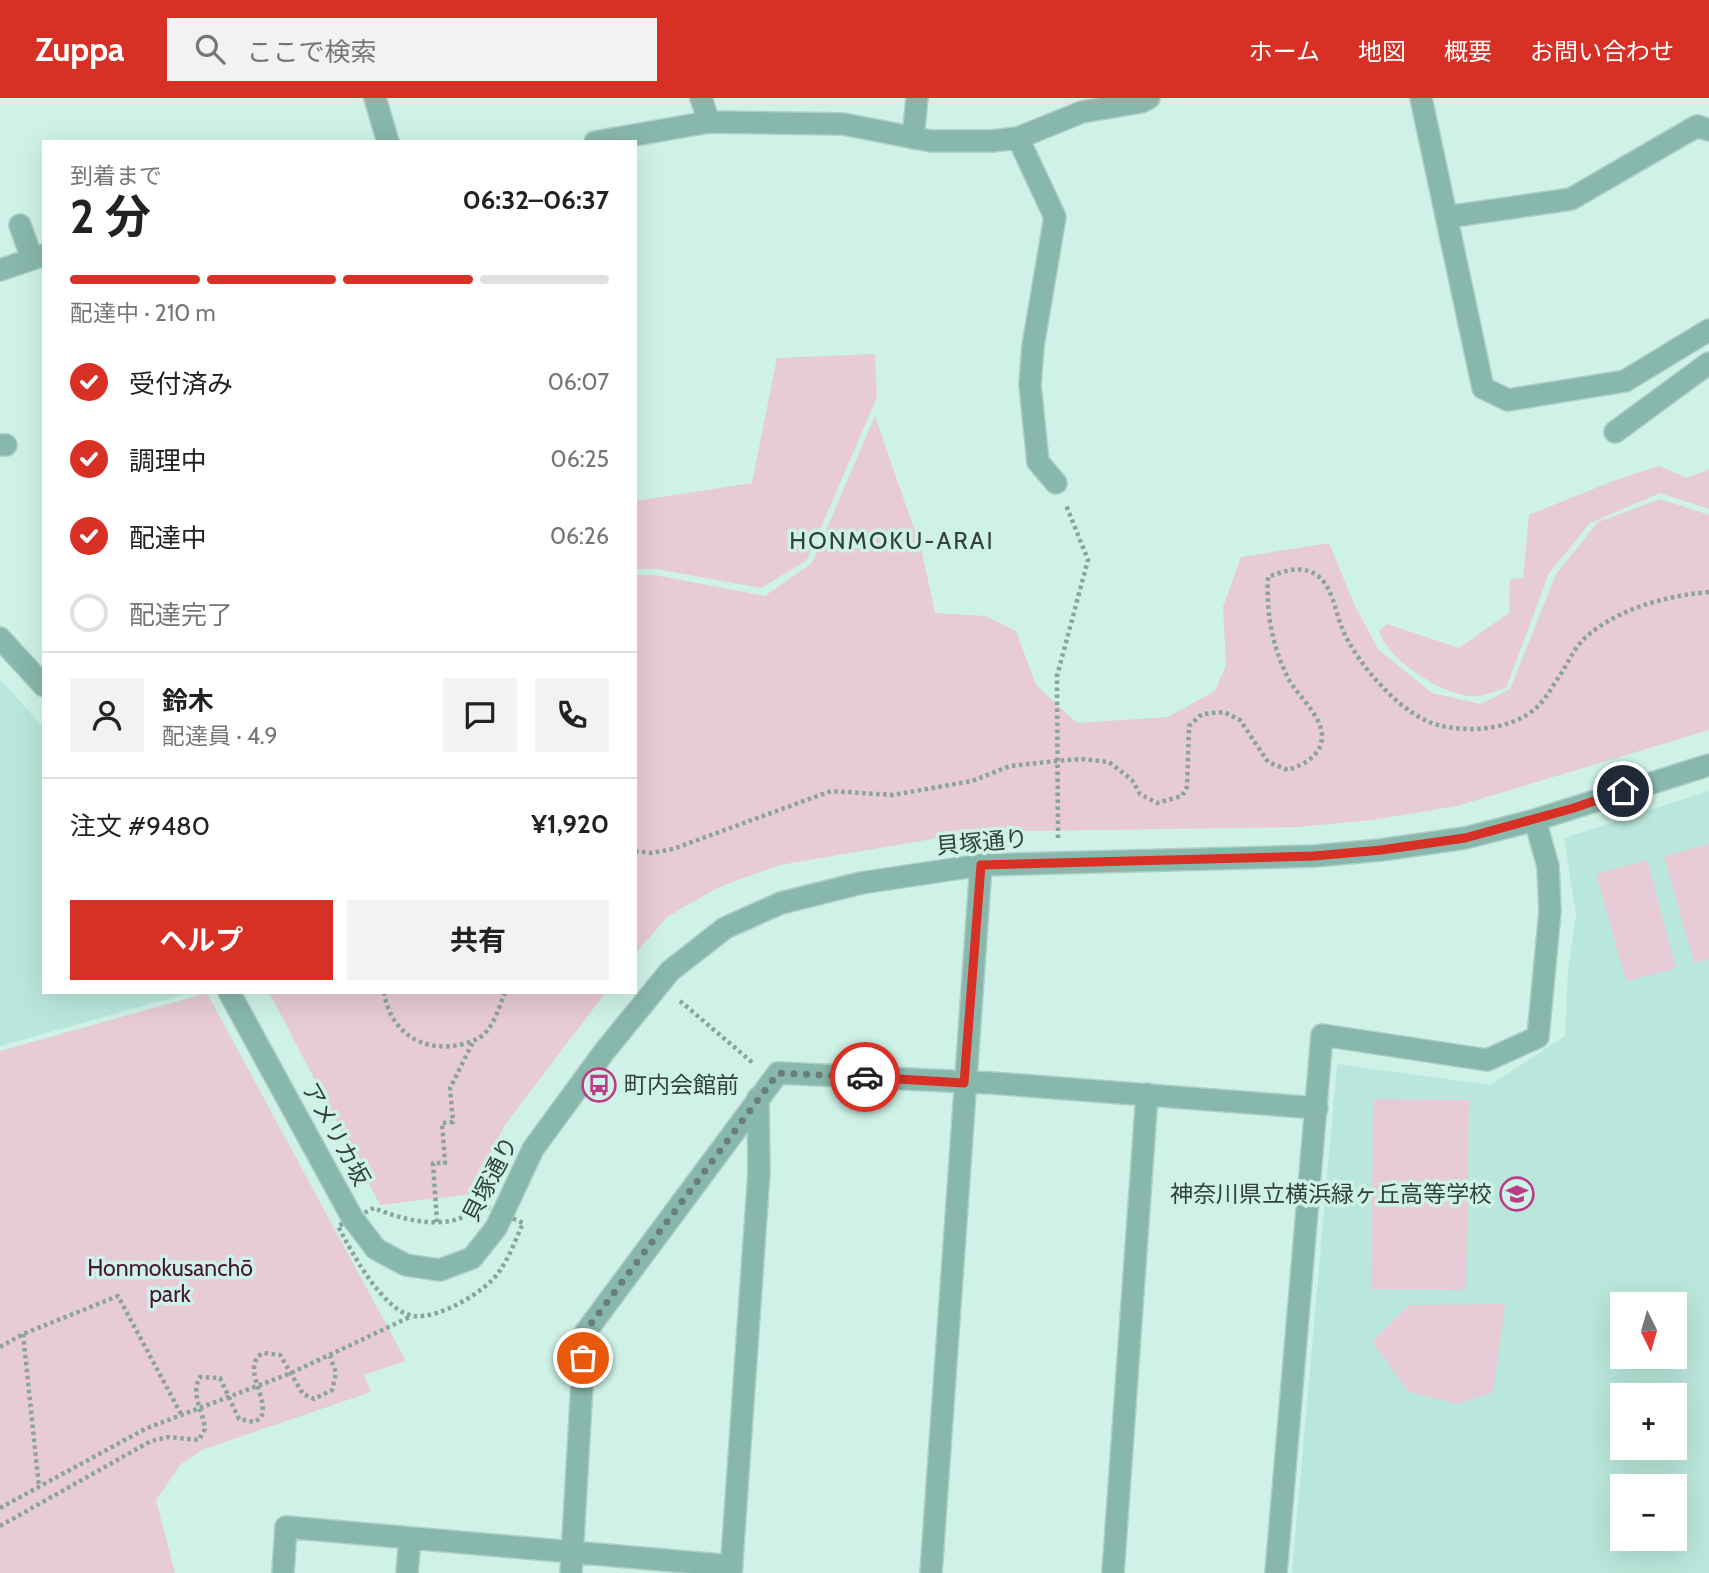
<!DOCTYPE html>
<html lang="ja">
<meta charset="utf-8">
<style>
body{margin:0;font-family:Cabin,"Noto Sans JP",sans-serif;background:#f2f2f2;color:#222;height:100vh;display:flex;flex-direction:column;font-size:26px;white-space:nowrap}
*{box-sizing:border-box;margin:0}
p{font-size:23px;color:#767676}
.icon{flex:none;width:38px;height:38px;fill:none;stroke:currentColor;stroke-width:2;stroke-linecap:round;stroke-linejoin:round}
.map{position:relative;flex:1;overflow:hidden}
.drawer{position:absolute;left:42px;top:42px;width:595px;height:854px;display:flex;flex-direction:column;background:#fff;border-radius:0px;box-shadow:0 7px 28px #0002}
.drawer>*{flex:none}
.needle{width:46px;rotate:175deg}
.tools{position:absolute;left:1610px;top:1194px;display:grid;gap:14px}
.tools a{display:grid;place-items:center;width:77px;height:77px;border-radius:0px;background:#fff;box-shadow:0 7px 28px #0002;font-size:35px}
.pin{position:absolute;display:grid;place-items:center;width:60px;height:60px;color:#fff;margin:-30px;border:4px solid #fff;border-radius:50%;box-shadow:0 2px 7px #0007}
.courier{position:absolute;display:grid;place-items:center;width:70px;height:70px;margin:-35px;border:5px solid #d93025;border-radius:50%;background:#fff;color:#222;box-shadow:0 2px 9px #0007}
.headline em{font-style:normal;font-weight:700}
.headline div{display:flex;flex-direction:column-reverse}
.headline{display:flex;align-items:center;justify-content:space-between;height:119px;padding:0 28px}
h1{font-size:46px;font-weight:700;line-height:52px}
.bar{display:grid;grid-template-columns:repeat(4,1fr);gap:10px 7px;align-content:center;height:84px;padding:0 28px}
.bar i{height:9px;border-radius:5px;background:#e0e0e0}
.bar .active{background:#d93025}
.bar p{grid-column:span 4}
.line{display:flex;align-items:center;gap:18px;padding:0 28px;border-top:2px solid #e0e0e0}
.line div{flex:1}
.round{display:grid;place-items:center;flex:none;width:74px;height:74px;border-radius:0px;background:#f2f2f2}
ol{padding:0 28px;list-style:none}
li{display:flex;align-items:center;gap:21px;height:77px}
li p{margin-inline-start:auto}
li .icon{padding:7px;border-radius:50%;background:#d93025;color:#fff;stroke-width:4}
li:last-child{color:#767676}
li i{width:38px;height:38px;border:4px solid #e0e0e0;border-radius:50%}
.button{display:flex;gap:14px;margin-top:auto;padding:14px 28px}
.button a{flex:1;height:80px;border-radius:0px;background:#d93025;color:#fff;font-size:28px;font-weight:700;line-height:80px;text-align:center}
.button a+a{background:#f2f2f2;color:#222}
header{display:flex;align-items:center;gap:42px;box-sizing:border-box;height:98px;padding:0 35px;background:#d93025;color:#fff}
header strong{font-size:33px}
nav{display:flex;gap:38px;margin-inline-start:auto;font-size:24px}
.search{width:490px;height:63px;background:#f2f2f2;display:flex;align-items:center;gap:18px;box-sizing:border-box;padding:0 24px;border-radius:0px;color:#767676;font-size:26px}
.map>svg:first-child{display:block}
.built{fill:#bae7db;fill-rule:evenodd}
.green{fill:#e7cbd7}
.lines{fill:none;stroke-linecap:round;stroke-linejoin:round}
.minor-casing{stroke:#afcec6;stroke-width:24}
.path{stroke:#8aa49d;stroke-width:4.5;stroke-dasharray:3.5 3.5;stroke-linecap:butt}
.minor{stroke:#88b7ab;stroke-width:21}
.done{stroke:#697e79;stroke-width:7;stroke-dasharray:0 12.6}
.route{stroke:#d93025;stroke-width:9}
.labels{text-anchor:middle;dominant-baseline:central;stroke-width:7;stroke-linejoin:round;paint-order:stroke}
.street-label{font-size:23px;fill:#32403d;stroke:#cef2e8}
.poi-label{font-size:23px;fill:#32403d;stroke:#cef2e8;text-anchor:start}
.park-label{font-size:23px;fill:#4a1533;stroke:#cef2e8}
.neighbourhood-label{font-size:24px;letter-spacing:2px;fill:#32403d;stroke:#cef2e8}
</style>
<header>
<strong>Zuppa</strong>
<div class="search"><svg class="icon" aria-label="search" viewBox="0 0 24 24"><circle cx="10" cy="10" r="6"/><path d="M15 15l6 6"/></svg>ここで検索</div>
<nav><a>ホーム</a><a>地図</a><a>概要</a><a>お問い合わせ</a></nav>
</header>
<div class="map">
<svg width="1709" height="1475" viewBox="0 0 1709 1475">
<rect width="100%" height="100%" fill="#cef2e8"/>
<path class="built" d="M0,581L44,630V894H192L0,948Z
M1709,693V1475H1292L1337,966L1490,987L1565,938L1568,873L1576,817L1564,740ZM1622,1206H1675V1258H1622ZM1622,1297H1675V1349H1622ZM1622,1388H1675V1440H1622Z"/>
<path class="green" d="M875,256L877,299L807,462L761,490L656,471H635V403L752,385L777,260Z
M875,318L922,454L935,515L986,518L1016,533L1036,587L1077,625L1168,619L1215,593L1226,567L1223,509L1241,459L1329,445L1354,506L1378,551L1432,595L1481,606L1510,591L1556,476L1598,424L1660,401L1709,417V632L1457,708L1372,722L1298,729L973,734L780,767L719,789L667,819L635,856V477H654L765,498L812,465Z
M1659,368L1687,380L1709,371V411L1660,395L1590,425L1549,475L1506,590C1497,592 1488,597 1479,598C1448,602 1386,561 1379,532L1387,526L1459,550L1509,515L1510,481L1523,480L1529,417L1613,383Z
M1709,746V861L1694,865L1664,758Z
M1647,762L1676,870L1626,883L1596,776Z
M269,894H606L504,1028L473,1096L380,1107Z
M207,895L406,1263L364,1277L371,1294L204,1351L181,1366L156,1402L175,1475H0V953Z
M1373,1001L1469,1002L1466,1192L1371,1191Z
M1505,1206L1493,1294L1458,1306L1409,1294L1372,1244L1409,1207Z"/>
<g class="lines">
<defs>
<path id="minor" d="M375,0L388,44
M701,0L709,24
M1421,0L1483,290L1508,302L1625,283L1709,232
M913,40L917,0
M1018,40L1055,119L1033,248L1030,287L1038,364L1056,385
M595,44L709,24L843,26L931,43H992L1018,40L1082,14L1141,4L1149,0
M1447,119L1571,101L1697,28L1709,32
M20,127L32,161
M0,172L44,157
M1615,334L1709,265
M0,347H6
M0,540L44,588
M229,894L353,1121L376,1151L406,1167L440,1172L472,1160L496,1130L533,1051L604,954L670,873L725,830L781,805L861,785L981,767L1314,758L1381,752L1465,740L1535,722L1709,667
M283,1475L286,1429L732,1468
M407,1475L410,1440
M571,1475L585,1235L778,975L992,985L1317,1010
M731,1475L759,1074L758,1000
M931,1475L981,767
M1113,1475L1147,996
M1276,1475L1322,937L1487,962L1538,939L1550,813L1548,768L1535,722"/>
</defs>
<use href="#minor" class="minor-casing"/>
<path class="path" d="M1058,740L1057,578L1088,462L1066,407
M635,753L651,755L673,751L831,693L893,697L972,683L1010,668L1056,663L1081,661L1109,664L1132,682L1140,696L1157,705L1182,698L1187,689L1189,628L1202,616L1224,614L1240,622L1268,664L1288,672C1305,666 1323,657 1322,636C1320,616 1297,597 1288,580C1272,548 1266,514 1268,479C1284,473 1302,466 1318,478C1333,490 1335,513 1342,530C1356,565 1404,621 1442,628C1473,635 1518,631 1541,605C1549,596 1555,584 1562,574C1569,563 1576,547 1586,539C1619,510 1666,498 1709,494
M384,894C390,935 424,956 463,946C470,944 477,942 483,937C495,926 499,909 505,894
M680,903L753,965
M481,1106L523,1125C516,1141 509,1160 499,1174C485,1194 439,1221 414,1218C383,1214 351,1153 338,1128L374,1110C405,1123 455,1136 481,1106Z
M437,1124L433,1065H445L442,1025L453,1024L450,990L474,942
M23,1236L39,1389
M0,1249L23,1236L118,1198L181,1316
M0,1410L145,1331L291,1275L412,1218
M0,1428L151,1343L168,1339L199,1342L205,1331C203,1312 190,1297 200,1279L220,1280L239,1321L254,1324L261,1320C269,1298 245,1278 258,1258L264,1255L280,1257L303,1296L314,1301L332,1292L336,1275L330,1258"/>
<use href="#minor" class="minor"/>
</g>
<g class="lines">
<path class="done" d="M583,1260L584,1235L778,975L865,979"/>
<path class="route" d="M865,979L964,985L981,767L1314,758L1381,752L1465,740L1574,710L1623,693"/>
</g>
<defs>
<symbol id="bus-ring" viewBox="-11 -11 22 22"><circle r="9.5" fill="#cef2e8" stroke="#bc3b85" stroke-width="1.5"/><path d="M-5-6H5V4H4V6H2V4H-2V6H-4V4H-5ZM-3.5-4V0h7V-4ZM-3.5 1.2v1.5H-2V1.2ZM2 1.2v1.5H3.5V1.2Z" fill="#bc3b85"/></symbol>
<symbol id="school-ring" viewBox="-11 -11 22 22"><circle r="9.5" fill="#cef2e8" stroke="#bc3b85" stroke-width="1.5"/><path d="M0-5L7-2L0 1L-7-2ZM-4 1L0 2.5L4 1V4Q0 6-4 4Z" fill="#bc3b85"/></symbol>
</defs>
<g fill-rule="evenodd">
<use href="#bus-ring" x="580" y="968" width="38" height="38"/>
<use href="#school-ring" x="1498" y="1077" width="38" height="38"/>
</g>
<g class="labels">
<g class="street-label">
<text transform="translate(982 744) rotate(-5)">貝塚通り</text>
<text transform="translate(336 1036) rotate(61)">アメリカ坂</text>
<text transform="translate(490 1081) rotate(-63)">貝塚通り</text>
</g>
<g class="poi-label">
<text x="624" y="987">町内会館前</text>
<text x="1492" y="1096" text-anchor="end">神奈川県立横浜緑ヶ丘高等学校</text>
</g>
<g class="park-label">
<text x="170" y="1170">Honmokusanchō<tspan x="170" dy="26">park</tspan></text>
</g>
<g class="neighbourhood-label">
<text x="892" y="442">HONMOKU-ARAI</text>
</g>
</g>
</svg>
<div class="tools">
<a><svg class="needle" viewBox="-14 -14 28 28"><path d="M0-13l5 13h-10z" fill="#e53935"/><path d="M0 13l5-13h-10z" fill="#767676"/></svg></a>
<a>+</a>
<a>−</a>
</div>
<div class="pin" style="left:583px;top:1260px;background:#ea580c"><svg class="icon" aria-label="bag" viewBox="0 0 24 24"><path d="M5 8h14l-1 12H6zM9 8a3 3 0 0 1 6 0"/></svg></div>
<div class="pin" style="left:1623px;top:693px;background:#1f2937"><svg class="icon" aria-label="home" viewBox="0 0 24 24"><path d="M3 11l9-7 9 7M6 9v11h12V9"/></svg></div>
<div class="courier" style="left:865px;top:979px"><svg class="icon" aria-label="car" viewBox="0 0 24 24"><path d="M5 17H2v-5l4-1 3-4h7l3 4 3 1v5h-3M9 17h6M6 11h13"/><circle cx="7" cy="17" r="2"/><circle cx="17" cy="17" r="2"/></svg></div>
<section class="drawer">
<div class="headline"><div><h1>2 分</h1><p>到着まで</p></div><em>06:32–06:37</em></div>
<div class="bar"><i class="active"></i><i class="active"></i><i class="active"></i><i></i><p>配達中 · 210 m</p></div>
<ol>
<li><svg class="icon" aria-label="check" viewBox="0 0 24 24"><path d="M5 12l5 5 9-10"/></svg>受付済み<p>06:07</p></li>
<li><svg class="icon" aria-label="check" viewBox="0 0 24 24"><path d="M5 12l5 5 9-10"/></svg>調理中<p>06:25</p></li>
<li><svg class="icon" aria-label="check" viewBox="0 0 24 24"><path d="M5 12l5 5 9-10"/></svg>配達中<p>06:26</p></li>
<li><i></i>配達完了</li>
</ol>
<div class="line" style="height:126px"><a class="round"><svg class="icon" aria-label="person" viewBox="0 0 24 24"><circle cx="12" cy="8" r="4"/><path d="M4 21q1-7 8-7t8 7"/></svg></a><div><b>鈴木</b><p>配達員 · 4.9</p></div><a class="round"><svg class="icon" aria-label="chat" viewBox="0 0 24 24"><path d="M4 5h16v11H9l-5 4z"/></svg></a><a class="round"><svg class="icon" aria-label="phone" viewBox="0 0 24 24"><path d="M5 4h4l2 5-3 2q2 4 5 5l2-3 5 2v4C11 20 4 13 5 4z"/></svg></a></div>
<div class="line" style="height:91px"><div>注文 #9480</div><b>¥1,920</b></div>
<div class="button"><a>ヘルプ</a><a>共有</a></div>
</section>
</div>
